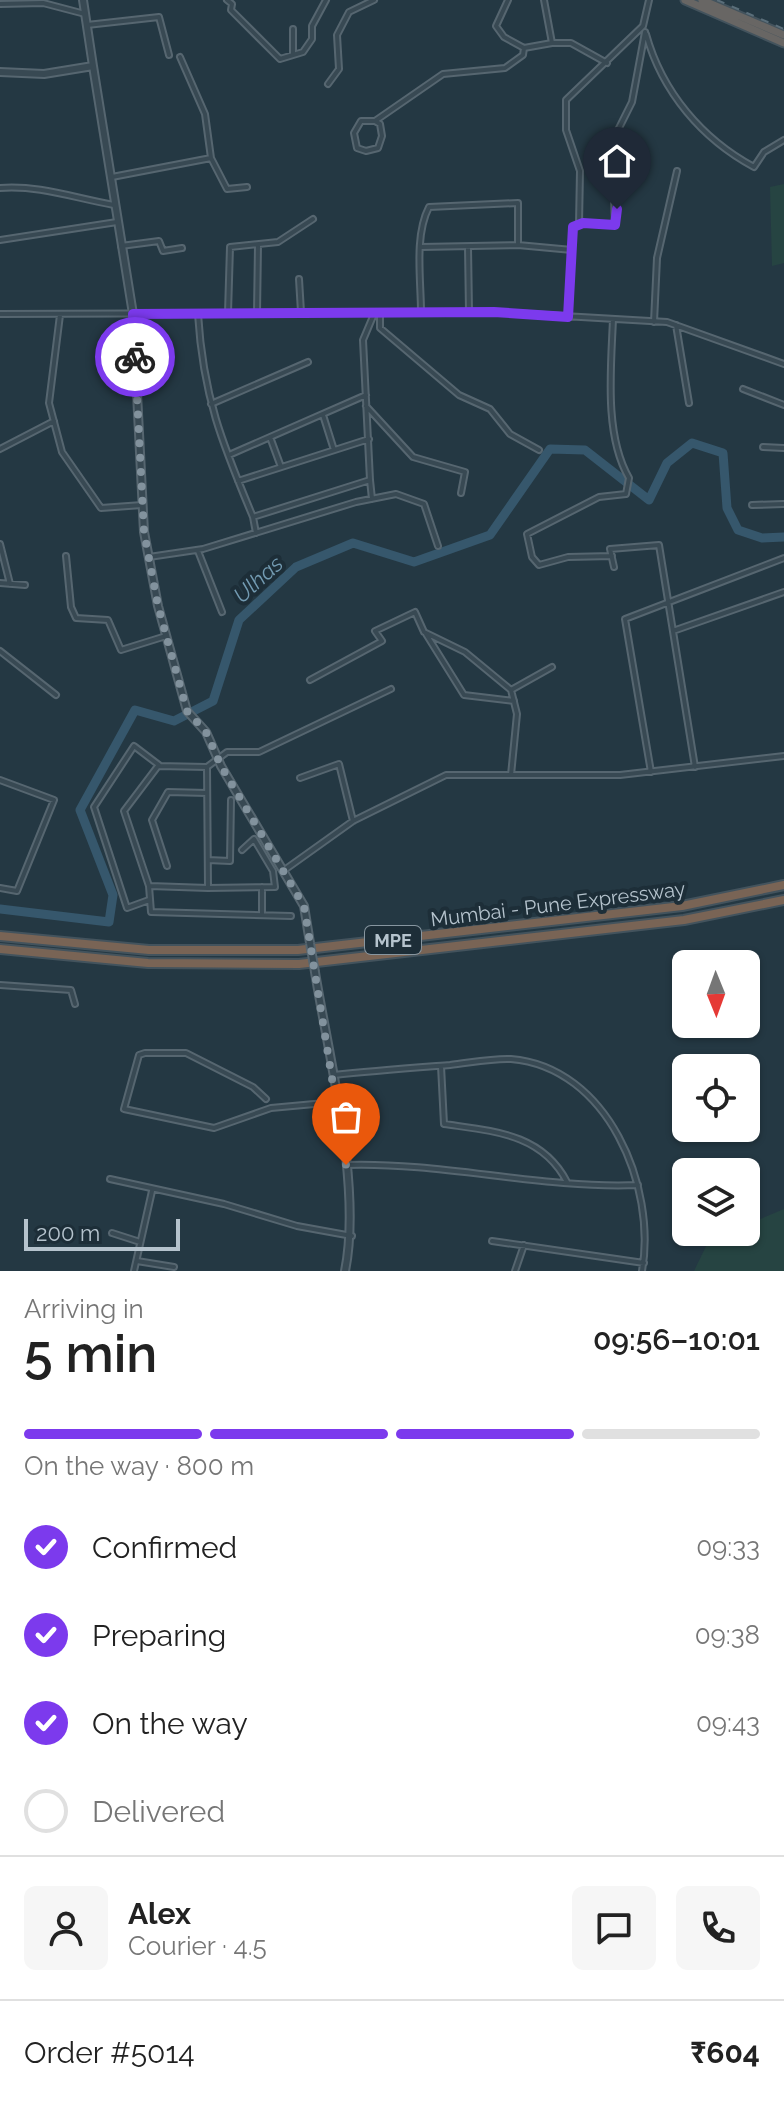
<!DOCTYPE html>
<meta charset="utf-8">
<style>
body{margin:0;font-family:Raleway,sans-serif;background:#f6f6f6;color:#222;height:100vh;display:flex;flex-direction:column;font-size:30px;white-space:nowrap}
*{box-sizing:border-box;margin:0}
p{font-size:26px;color:#767676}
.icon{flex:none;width:44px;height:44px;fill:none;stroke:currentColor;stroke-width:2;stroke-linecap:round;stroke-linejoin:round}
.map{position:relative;height:1271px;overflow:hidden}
.panel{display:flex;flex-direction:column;background:#fff;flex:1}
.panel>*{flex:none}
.needle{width:52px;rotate:179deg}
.fabs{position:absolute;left:672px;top:950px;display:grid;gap:16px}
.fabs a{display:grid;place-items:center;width:88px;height:88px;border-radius:12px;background:#fff;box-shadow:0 2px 6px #0004;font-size:40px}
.scale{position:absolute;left:24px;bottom:20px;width:156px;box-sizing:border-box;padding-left:8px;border:4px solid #b5c3cd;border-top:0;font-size:22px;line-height:28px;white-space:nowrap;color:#b5c3cd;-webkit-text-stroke:6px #1d2e38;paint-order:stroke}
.pin{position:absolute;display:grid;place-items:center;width:68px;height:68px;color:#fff;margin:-82px -34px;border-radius:50% 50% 50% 0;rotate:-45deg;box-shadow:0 0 8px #0007}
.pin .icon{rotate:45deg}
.courier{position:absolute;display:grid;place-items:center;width:80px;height:80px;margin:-40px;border:6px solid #7c3aed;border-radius:50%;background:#fff;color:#222;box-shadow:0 2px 10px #0007}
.overview em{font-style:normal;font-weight:600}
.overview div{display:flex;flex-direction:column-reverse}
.overview{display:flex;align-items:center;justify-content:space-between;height:136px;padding:0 24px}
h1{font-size:52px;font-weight:600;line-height:60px}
.bar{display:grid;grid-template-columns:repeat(4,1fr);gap:12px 8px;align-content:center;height:96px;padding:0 24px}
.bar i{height:10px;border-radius:6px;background:#e0e0e0}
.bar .current{background:#7c3aed}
.bar p{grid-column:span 4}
.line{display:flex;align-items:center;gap:20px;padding:0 24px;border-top:2px solid #e0e0e0}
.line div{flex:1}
.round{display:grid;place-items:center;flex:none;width:84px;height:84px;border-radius:12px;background:#f6f6f6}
ol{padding:0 24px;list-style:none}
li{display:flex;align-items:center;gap:24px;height:88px}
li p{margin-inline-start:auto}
li .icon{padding:8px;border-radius:50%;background:#7c3aed;color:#fff;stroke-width:4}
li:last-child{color:#767676}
li i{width:44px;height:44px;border:4px solid #e0e0e0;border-radius:50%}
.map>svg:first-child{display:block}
.green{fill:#264442}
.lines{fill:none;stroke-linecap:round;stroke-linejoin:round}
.river{stroke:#36576c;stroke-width:9}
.minor-casing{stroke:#566670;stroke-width:8}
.tertiary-casing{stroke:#566670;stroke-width:10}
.trunk-casing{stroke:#43535d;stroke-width:11}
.motorway-casing{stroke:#43535d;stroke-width:12}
.minor{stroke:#384953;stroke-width:4}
.tertiary{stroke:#384953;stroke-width:6}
.trunk{stroke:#686664;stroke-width:7}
.motorway{stroke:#796455;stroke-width:8}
.rail{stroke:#5a6e7a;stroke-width:2;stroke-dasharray:8 8;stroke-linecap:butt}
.tertiary-bridge-casing{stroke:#566670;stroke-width:10;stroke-linecap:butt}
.tertiary-bridge{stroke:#384953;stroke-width:6}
.done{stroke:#82929d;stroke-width:8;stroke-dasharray:0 14.4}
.route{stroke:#7c3aed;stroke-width:10}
.labels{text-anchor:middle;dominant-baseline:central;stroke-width:8;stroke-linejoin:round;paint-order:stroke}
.shield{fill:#1d2e38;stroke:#8796a0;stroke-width:2}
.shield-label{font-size:18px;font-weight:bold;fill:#b5c3cd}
.street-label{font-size:20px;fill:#b5c3cd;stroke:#1d2e38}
.water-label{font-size:22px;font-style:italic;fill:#739bb2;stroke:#1d2e38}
</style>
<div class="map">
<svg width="784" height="1271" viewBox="0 0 784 1271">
<rect width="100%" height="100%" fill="#243843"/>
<path class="green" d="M784,184V263L772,266L770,187Z
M784,1209V1271H694L709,1240L728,1232H746V1225Z"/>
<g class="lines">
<path class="river" d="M0,909L109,922L113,895L80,810L135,710L174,721L213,701L239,620L296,567L353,543L414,562L490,535L550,449L585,450L649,500L667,463L692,443L723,453L727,508L738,530L762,538L784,537"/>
<defs>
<path id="minor" d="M227,0L232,4L231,10L280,59L303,52L312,39V26L326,0
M544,0L552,43H571L607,63
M0,4L43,3L85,14
M87,25L159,17L169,55
M646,34C662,92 702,139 754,167L764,152L784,140
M524,48L552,43
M293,54V29
M328,84L339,69L337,35L349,12L374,0
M375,121L380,124L382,136L378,148L366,151L357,148L354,133L361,121H375L443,74L505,68L523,55L524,48L504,37L496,26L508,0
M211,158L227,189L247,187
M112,177L211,158L205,114L180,57
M0,188C40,185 74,198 114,205
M579,224L580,171L566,130V100L643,26L649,0
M0,240L117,222
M518,245L572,250
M121,246L159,241L163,251L182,248
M421,247L518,245V203L429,207C414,236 421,280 421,312
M468,247L469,312
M299,279L301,312
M228,313L230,247L278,242L313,219
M257,313L258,245
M380,313V328L459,395L490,409L510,434L539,450
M0,314L494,312L667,322L784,364
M198,314C203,396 222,443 253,517
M60,315L49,403L62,452L101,508L142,505
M568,317L573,227L583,223L615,225L612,142L632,102L645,32
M654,322L657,258L677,171
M676,325L689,403
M743,389L784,405
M211,404L308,362
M366,406L413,457L465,472L461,493
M323,415L334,450
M270,437L281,467
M763,447L784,448
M0,449L54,421
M229,455L366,395
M370,480L363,340L374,314
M238,481L369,439
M752,505L784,504
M256,533L253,517L370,480L372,499
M0,544L10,584
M198,551L222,612
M66,556L71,607L76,618L108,620L121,650L166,636
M612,556L568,557L539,565L532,557L527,534L599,497L626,494L629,478C604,435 611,368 613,319
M149,557L203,549L356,502L396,494L424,504L438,546
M614,567L610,549L659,545L695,767
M0,583L25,585
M673,631L784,592
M426,634L464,695L514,701
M0,651L56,695
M310,680L382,641L375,631L415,612L424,632L465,652L511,690L517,714L511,775
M511,690L552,667
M207,767L208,888L275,887L273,871L254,839L242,850
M651,772L625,619L784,558
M300,778L339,764L353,821
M0,780L54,800L17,891L0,888
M208,860L230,861L231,800
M167,866L152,820L168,792L207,793
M283,871L353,821L446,775H620L784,756
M150,886L208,888
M149,900L127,908L94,807L134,746L159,765
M262,915V887
M291,916L151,912L149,886L124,811L158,766L207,767L227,752H259L391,689
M0,985L71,990L75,1004
M441,1066L444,1124C492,1131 542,1133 567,1182
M334,1075C372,1071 412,1068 450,1065C469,1063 492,1058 511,1059C608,1067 657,1187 642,1271
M266,1099L253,1087L186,1053H145L139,1055L124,1109L214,1128L271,1108L336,1102
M346,1165C444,1162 540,1189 638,1185
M110,1179L224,1204L297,1226L352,1236
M112,1233L140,1242
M492,1241L644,1263
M137,1261L174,1267
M134,1271L152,1191
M515,1271L524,1245"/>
<path id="tertiary" d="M93,66L133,314L144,532L158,606L187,711L206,732L221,766L304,906L310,943
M0,72L44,74L93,66L83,0
M315,972C329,1059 362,1187 345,1271"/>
<path id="trunk" d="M685,0L784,43
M702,0L784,35"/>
<path id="motorway" d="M0,936L149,950H298L682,906L784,885
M0,949L148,963L299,964L684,920L784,900"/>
</defs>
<use href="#minor" class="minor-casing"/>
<use href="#tertiary" class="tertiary-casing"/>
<use href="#trunk" class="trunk-casing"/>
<use href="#motorway" class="motorway-casing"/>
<use href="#minor" class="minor"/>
<use href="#tertiary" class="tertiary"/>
<use href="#trunk" class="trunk"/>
<use href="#motorway" class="motorway"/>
<path class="rail" d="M717,0L784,29"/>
<defs>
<path id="tertiary-bridge" d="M310,943L315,972"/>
</defs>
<use href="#tertiary-bridge" class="tertiary-bridge-casing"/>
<use href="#tertiary-bridge" class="tertiary-bridge"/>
</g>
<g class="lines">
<path class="done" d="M135,357L144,532L158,606L187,711L206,732L221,766L304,906L346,1165"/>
<path class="route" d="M135,357L133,314L494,312L568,317L573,227L583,223L615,225L617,209"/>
</g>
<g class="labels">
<rect class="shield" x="365" y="926" width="56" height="28" rx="6"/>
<g class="shield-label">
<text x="393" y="940">MPE</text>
</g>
<g class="street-label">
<text transform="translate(558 904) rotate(-7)">Mumbai - Pune Expressway</text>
</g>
<g class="water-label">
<text transform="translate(258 579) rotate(-42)">Ulhas</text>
</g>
</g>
</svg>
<div class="fabs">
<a><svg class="needle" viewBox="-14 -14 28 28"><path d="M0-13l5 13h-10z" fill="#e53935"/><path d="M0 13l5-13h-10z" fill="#767676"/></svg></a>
<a><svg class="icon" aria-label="locate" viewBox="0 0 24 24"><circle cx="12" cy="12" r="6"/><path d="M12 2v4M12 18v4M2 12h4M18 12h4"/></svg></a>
<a><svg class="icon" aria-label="layers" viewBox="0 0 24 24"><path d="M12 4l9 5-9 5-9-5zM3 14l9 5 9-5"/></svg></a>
</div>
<div class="scale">200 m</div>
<div class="pin" style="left:346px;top:1165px;background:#ea580c"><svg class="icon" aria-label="bag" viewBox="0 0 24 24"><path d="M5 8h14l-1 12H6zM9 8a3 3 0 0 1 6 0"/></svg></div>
<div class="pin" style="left:617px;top:209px;background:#1f2937"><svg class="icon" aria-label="home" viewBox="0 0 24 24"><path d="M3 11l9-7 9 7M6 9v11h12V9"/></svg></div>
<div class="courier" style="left:135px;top:357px"><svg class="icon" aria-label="bike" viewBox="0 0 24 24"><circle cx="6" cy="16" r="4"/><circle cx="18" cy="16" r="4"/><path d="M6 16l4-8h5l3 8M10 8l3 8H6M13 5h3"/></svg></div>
</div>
<section class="panel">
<div class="overview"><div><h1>5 min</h1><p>Arriving in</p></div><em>09:56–10:01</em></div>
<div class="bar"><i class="current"></i><i class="current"></i><i class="current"></i><i></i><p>On the way · 800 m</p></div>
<ol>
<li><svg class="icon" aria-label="check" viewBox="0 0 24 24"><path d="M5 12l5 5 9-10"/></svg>Confirmed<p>09:33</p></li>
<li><svg class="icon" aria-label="check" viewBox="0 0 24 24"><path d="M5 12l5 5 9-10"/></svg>Preparing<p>09:38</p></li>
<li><svg class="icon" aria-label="check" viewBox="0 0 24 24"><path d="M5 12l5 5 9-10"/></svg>On the way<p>09:43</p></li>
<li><i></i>Delivered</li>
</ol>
<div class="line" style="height:144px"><a class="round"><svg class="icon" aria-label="person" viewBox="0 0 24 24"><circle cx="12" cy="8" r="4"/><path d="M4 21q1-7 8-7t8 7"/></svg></a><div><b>Alex</b><p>Courier · 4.5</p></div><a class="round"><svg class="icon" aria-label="chat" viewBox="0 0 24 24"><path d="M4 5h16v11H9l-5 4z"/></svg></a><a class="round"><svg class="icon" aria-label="phone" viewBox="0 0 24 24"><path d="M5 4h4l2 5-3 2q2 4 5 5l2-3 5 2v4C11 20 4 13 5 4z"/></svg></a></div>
<div class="line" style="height:104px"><div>Order #5014</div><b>₹604</b></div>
</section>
